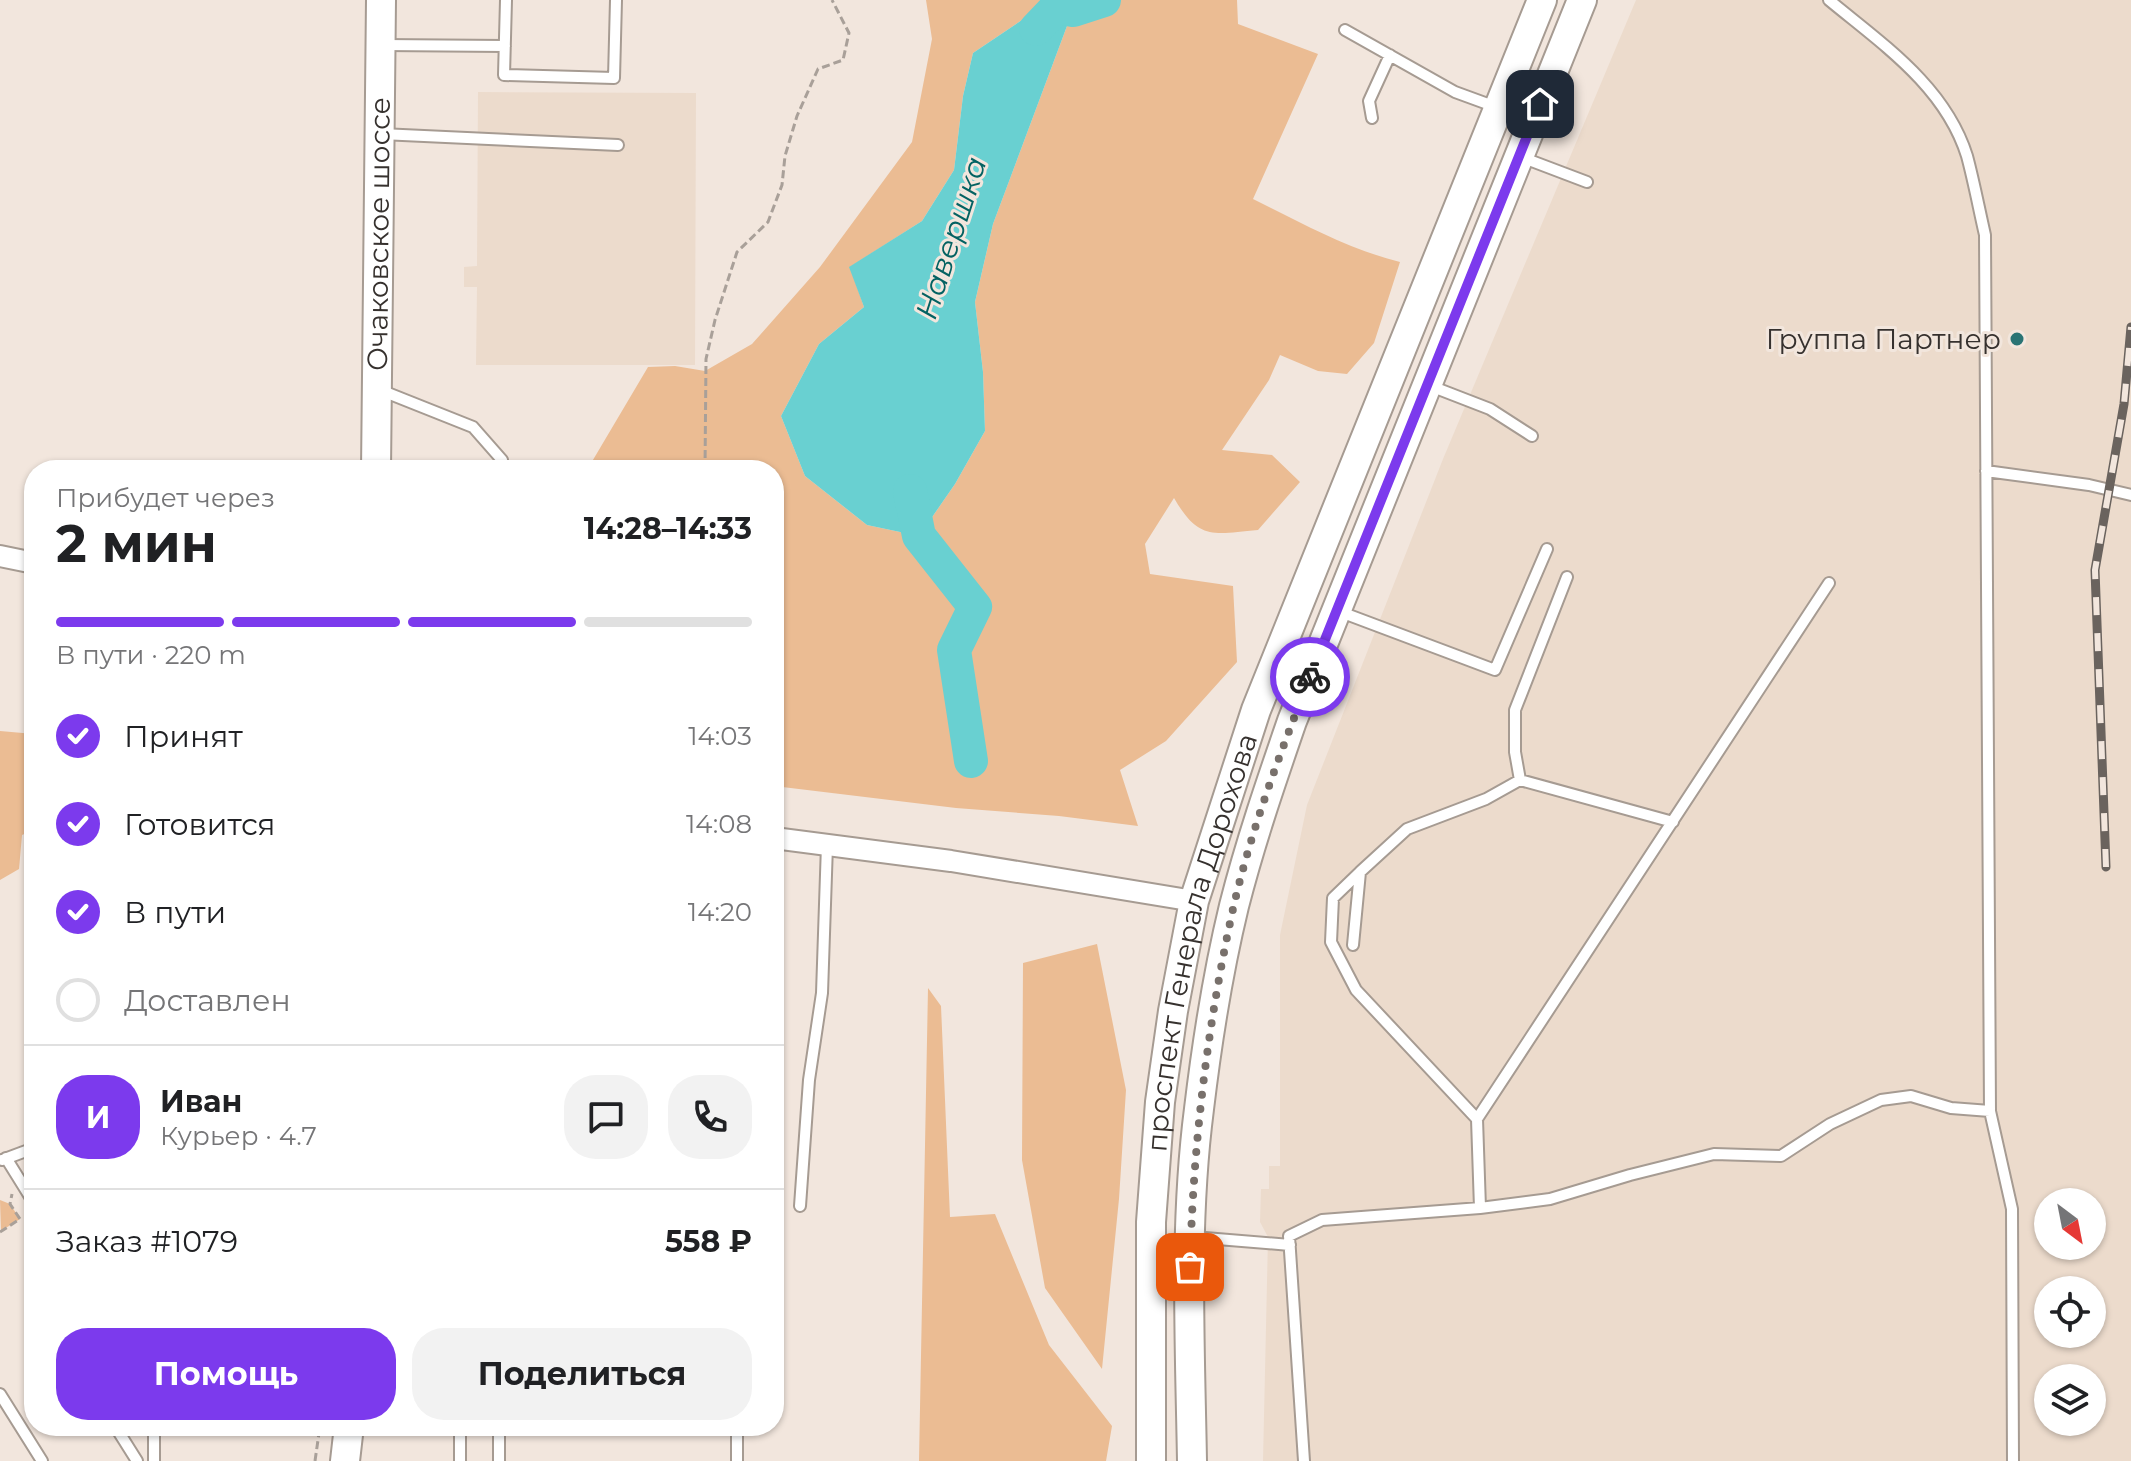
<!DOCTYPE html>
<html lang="ru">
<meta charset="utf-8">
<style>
body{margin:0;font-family:Montserrat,sans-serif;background:#f2f2f2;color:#202124;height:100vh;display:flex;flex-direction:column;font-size:30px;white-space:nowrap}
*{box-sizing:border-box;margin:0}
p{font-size:26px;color:#757577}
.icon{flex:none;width:44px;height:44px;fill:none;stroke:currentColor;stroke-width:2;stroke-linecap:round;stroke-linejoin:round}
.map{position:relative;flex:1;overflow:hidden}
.panel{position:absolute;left:24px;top:460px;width:760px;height:976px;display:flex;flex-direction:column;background:#fff;border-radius:32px;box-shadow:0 2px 6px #0004}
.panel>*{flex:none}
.needle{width:52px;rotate:148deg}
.tools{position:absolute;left:2034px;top:1188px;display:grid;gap:16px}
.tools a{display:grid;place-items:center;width:72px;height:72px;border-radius:50%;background:#fff;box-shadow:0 2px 6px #0004;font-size:40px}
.pin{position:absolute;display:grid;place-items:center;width:68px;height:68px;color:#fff;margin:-34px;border-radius:16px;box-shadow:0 4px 12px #0006}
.courier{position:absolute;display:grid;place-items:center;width:80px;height:80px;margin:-40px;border:6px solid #7c3aed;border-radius:50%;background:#fff;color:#222;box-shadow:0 2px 10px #0007}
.head em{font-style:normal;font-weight:700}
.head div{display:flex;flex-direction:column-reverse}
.head{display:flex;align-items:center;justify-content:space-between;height:136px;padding:0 32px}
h1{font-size:52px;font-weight:700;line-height:60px}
.bar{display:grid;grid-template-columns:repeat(4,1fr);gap:12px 8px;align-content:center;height:96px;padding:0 32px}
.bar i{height:10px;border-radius:6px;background:#e0e0e0}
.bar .active{background:#7c3aed}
.bar p{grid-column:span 4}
.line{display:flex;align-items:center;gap:20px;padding:0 32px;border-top:2px solid #e0e0e0}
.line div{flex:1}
.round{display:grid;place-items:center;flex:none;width:84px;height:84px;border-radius:32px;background:#f2f2f2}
ol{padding:0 32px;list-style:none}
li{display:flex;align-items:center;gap:24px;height:88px}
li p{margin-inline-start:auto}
li .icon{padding:8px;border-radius:50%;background:#7c3aed;color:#fff;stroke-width:4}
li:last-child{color:#757577}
li i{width:44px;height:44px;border:4px solid #e0e0e0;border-radius:50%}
.button{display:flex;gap:16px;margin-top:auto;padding:16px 32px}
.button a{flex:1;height:92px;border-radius:32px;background:#7c3aed;color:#fff;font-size:32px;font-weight:700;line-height:92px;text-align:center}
.button a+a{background:#f2f2f2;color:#202124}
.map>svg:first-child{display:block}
.built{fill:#ecdbcc;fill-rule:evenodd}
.green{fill:#ebbc93}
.water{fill:#69d0d1}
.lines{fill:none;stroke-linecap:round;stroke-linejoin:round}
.river{stroke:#69d0d1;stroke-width:34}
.lane-casing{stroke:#a69b92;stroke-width:14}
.street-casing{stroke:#a69b92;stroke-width:24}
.secondary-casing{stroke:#a69b92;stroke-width:32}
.path{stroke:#a9a099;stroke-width:3;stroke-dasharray:8 4;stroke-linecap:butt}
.lane{stroke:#fff;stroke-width:10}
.street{stroke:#fff;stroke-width:20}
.secondary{stroke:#fff;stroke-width:28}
.rail-casing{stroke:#6a635e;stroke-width:9}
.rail{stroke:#f2e6dd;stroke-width:6;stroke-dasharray:18;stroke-linecap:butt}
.done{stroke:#78706b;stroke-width:8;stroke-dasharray:0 14.4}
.route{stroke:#7c3aed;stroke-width:10}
.poi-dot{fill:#2a7474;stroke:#f2e6dd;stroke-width:3}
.labels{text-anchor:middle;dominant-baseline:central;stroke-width:6;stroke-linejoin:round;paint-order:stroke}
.street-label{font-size:28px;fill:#36312e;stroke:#f2e6dd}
.poi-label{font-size:28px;fill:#36312e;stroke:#f2e6dd;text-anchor:end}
.water-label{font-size:30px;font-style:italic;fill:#036262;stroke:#f2e6dd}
</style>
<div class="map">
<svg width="2131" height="1461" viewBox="0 0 2131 1461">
<rect width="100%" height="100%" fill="#f2e6dd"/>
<path class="built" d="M1636,0H2131V1461H1263L1268,1237L1260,1222L1261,1189H1269V1166H1280V935L1307,805L1443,459ZM2048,1202H2092V1246H2048ZM2048,1290H2092V1334H2048ZM2048,1378H2092V1422H2048Z
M478,92L696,93L695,365H476L477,287H464V267L477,266Z"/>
<path class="green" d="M926,0H1043L1040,8L973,53L963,96L954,170L922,221L850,267L864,307L819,344L781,416L805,476L867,525L919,536L955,484L985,431L983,372L975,302L993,224L1073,10L1068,0H1237L1238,24L1318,54L1253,199C1302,223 1348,249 1400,262L1374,343L1347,374L1318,371L1280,355L1269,380L1222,450L1272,455L1300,482L1258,530C1213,534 1199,541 1174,498L1145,544L1150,574L1233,586L1237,662L1166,741L1120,770L1138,826L1059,816L956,808L774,786V470H587L648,367L675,366L705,371L752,344L820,267L912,142L932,39Z
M0,731L34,734V830L22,835L19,869L0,880Z
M1097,944L1126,1090L1119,1199L1102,1369L1045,1288L1022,1160L1023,963Z
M928,988L941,1006L950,1217L995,1214L1049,1345L1112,1426L1106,1461H919Z
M0,1200L10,1204L20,1219L1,1231Z"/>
<path class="water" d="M1043,0H1068L1073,10L993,224L975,302L983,372L985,431L955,484L919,536L867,525L805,476L781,416L819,344L864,307L849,267L922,221L954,170L963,96L973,53L1040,8Z"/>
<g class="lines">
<path class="river" d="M1036,29L1057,7L1073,10L1104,0
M910,491L919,536L975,607L954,650L971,761"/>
<defs>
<path id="lane" d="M506,0L504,75L614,78L616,0
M1829,0C1882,44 1945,86 1967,156C1974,182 1979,209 1985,235L1990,1111
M1345,30L1455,92L1496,107
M383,45L505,46
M1372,118L1369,101L1390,55
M381,134L618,145
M1521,157L1587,182
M1428,385L1490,409L1532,436
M380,390L473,427L502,460L503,470
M1986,471L2089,485L2131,495
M1338,611L1495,670L1547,549
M1520,780L1515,752V710L1567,577
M1360,872L1333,898L1331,942L1356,990L1477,1119
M1353,945L1360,872L1407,829L1486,799L1520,780L1673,822
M6,1158L34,1203
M2,1160L34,1148
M800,1206L809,1080L822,993L827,845
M1480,1208L1477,1119L1829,583
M1193,1237L1290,1245
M0,1394L42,1461
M115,1426L137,1461
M460,1426V1461
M154,1461V1426
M499,1461V1426
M737,1461V1426
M1304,1461L1289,1236L1322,1220L1480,1208L1550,1199L1630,1175L1714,1154L1781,1156L1830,1124L1881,1100L1911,1096L1951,1108L1990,1111L2012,1209L2013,1461"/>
<path id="street" d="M0,556L34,563
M774,838L951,861L1194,901"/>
<g id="secondary">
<path id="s1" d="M376,470L381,0"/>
<path d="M345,1461L349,1426"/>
<path id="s2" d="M1151,1461V1222L1160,1102L1173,1011L1194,901L1256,710L1542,0"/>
<path d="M1192,1461C1190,1344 1184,1225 1199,1109C1207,1042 1218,972 1234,906C1250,843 1271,782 1292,721L1582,0"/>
</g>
</defs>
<use href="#lane" class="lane-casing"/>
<use href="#street" class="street-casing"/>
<use href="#secondary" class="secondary-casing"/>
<path class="path" d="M705,470L706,359L715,320L737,252L768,222L782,185L785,156L797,116L818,69L843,60L849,33L832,0
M0,1232L20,1219L10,1204L12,1194
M315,1461L320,1426"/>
<use href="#lane" class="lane"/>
<use href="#street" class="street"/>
<use href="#secondary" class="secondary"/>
<defs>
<path id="rail" d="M2106,867L2095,570L2124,404L2131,327"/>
</defs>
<use href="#rail" class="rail-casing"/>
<use href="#rail" class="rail"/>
</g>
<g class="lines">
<path class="done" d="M1190,1267C1193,1146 1207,1027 1233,909C1251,830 1280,753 1310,677"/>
<path class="route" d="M1310,677L1540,104"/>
</g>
<circle class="poi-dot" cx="2017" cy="339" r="8"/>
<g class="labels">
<g class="street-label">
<text stroke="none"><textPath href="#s1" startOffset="236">Очаковское шоссе</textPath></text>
<text stroke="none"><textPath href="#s2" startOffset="524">проспект Генерала Дорохова</textPath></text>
</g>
<g class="poi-label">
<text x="2001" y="339">Группа Партнер</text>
</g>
<g class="water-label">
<text transform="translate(951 238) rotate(-72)">Навершка</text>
</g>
</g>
</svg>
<div class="tools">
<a><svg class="needle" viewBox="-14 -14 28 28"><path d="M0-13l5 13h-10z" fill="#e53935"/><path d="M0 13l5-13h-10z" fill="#757577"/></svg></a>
<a><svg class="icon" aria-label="locate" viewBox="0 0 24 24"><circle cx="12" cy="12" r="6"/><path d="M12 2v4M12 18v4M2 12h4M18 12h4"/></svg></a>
<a><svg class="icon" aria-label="layers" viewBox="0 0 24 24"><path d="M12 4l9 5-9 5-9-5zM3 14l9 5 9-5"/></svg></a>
</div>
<div class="pin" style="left:1190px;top:1267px;background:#ea580c"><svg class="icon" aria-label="bag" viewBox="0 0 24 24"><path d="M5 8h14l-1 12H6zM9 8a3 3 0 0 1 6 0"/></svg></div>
<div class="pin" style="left:1540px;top:104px;background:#1f2937"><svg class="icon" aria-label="home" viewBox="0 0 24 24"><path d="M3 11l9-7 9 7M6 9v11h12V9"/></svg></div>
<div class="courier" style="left:1310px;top:677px"><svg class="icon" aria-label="bike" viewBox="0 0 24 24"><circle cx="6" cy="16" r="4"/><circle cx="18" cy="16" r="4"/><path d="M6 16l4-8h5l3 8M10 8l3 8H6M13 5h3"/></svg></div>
<section class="panel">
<div class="head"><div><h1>2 мин</h1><p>Прибудет через</p></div><em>14:28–14:33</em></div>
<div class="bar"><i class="active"></i><i class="active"></i><i class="active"></i><i></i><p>В пути · 220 m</p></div>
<ol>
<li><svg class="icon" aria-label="check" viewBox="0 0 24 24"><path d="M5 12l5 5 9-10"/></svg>Принят<p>14:03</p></li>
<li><svg class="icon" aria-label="check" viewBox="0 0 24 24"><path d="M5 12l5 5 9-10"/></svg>Готовится<p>14:08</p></li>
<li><svg class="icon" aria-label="check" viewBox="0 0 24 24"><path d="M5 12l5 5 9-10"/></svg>В пути<p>14:20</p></li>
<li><i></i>Доставлен</li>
</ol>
<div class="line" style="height:144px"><b class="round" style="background:#7c3aed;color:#fff">И</b><div><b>Иван</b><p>Курьер · 4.7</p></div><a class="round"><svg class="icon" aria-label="chat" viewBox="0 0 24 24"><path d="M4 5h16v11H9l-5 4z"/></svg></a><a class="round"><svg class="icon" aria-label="phone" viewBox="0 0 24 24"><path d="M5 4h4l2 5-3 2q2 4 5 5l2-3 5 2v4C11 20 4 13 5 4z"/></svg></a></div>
<div class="line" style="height:104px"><div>Заказ #1079</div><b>558 ₽</b></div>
<div class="button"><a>Помощь</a><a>Поделиться</a></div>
</section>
</div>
